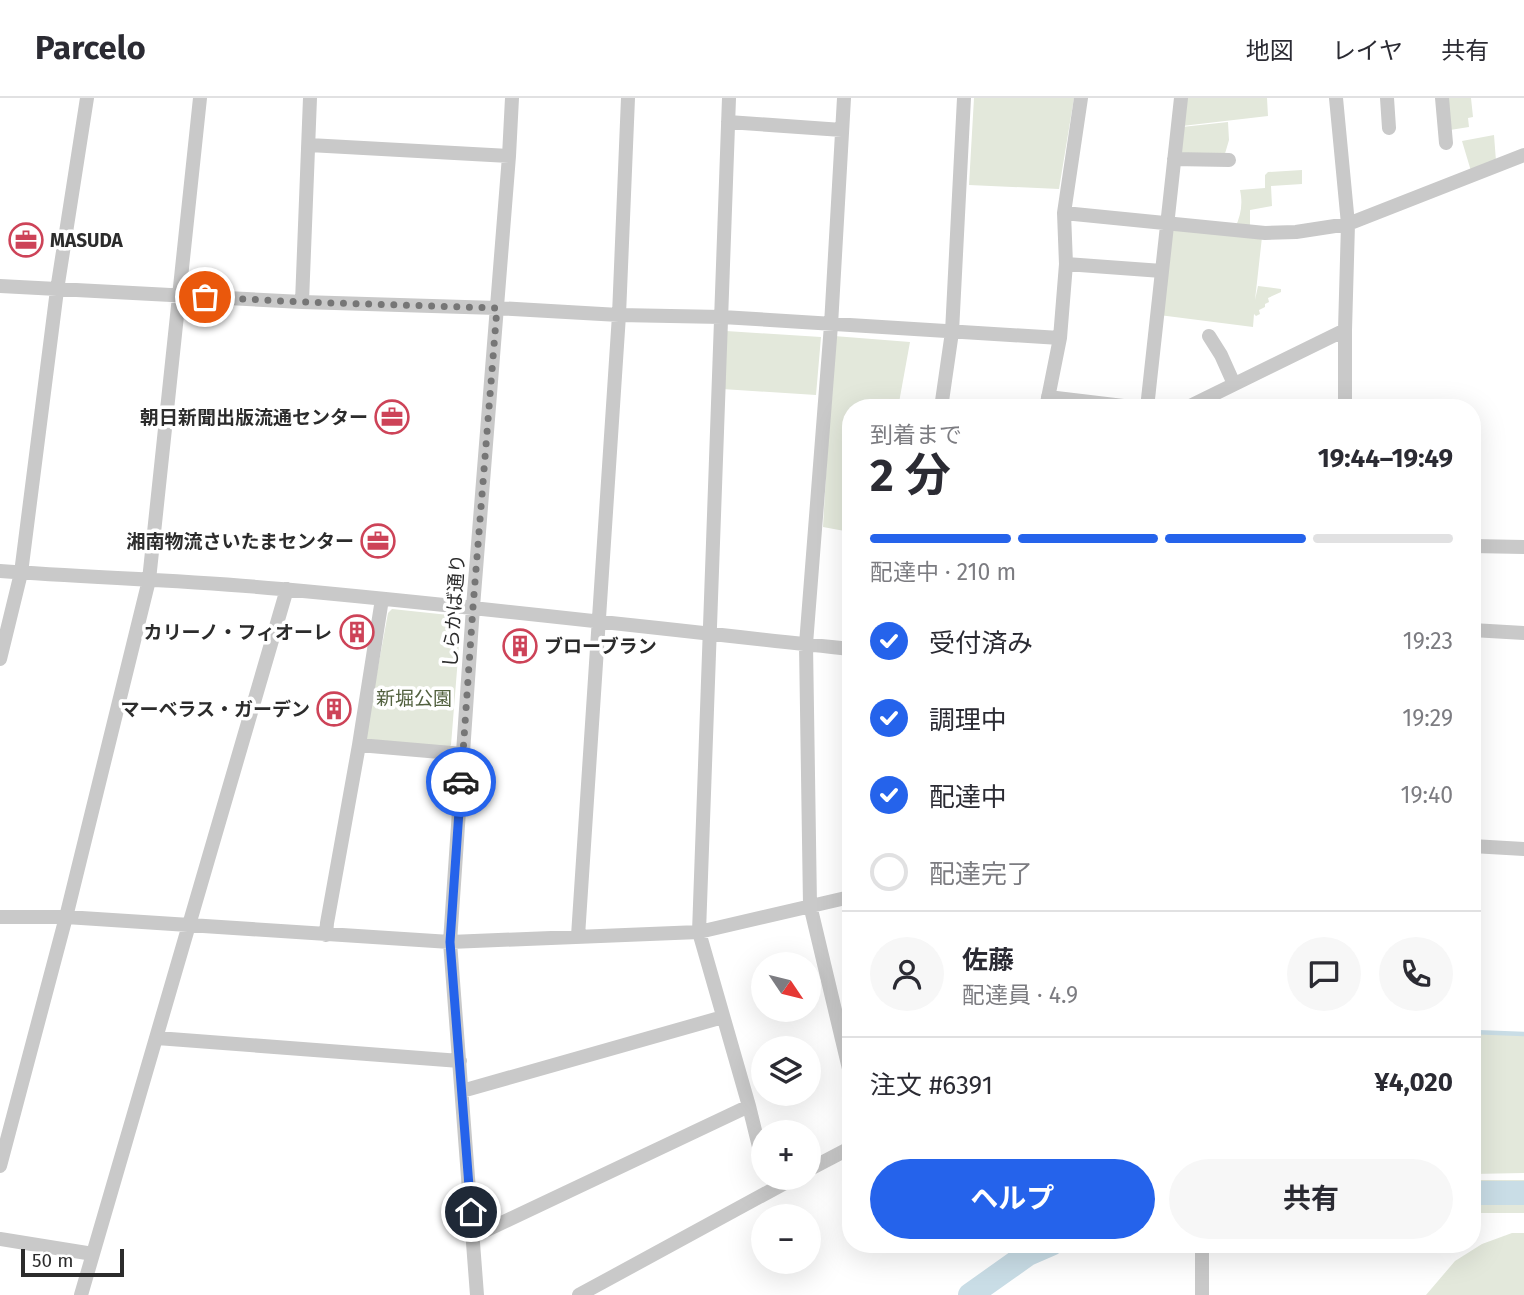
<!DOCTYPE html>
<html lang="ja">
<meta charset="utf-8">
<style>
body{margin:0;font-family:"Fira Sans","Noto Sans JP",sans-serif;background:#f7f7f7;color:#2b2b33;height:100vh;display:flex;flex-direction:column;font-size:26px;white-space:nowrap}
*{box-sizing:border-box;margin:0}
p{font-size:23px;color:#7c7c81}
.icon{flex:none;width:38px;height:38px;fill:none;stroke:currentColor;stroke-width:2;stroke-linecap:round;stroke-linejoin:round}
.map{position:relative;flex:1;overflow:hidden}
.side{position:absolute;left:842px;top:301px;width:639px;height:854px;display:flex;flex-direction:column;background:#fff;border-radius:28px;box-shadow:0 7px 28px #0002}
.side>*{flex:none}
.needle{width:46px;rotate:125deg}
.fabs{position:absolute;left:751px;top:854px;display:grid;gap:14px}
.fabs a{display:grid;place-items:center;width:70px;height:70px;border-radius:50%;background:#fff;box-shadow:0 7px 28px #0002;font-size:35px}
.scale{position:absolute;left:21px;bottom:18px;width:103px;box-sizing:border-box;padding-left:7px;border:4px solid #2c2c2c;border-top:0;font-size:19px;line-height:24px;white-space:nowrap;color:#2c2c2c;-webkit-text-stroke:5px #fff;paint-order:stroke}
.pin{position:absolute;display:grid;place-items:center;width:60px;height:60px;color:#fff;margin:-30px;border:4px solid #fff;border-radius:50%;box-shadow:0 2px 7px #0007}
.courier{position:absolute;display:grid;place-items:center;width:70px;height:70px;margin:-35px;border:5px solid #2563eb;border-radius:50%;background:#fff;color:#222;box-shadow:0 2px 9px #0007}
.overview em{font-style:normal;font-weight:700}
.overview div{display:flex;flex-direction:column-reverse}
.overview{display:flex;align-items:center;justify-content:space-between;height:119px;padding:0 28px}
h1{font-size:46px;font-weight:700;line-height:52px}
.bar{display:grid;grid-template-columns:repeat(4,1fr);gap:10px 7px;align-content:center;height:84px;padding:0 28px}
.bar i{height:9px;border-radius:5px;background:#e1e1e2}
.bar .current{background:#2563eb}
.bar p{grid-column:span 4}
.line{display:flex;align-items:center;gap:18px;padding:0 28px;border-top:2px solid #e1e1e2}
.line div{flex:1}
.round{display:grid;place-items:center;flex:none;width:74px;height:74px;border-radius:37px;background:#f7f7f7}
ol{padding:0 28px;list-style:none}
li{display:flex;align-items:center;gap:21px;height:77px}
li p{margin-inline-start:auto}
li .icon{padding:7px;border-radius:50%;background:#2563eb;color:#fff;stroke-width:4}
li:last-child{color:#7c7c81}
li i{width:38px;height:38px;border:4px solid #e1e1e2;border-radius:50%}
.action{display:flex;gap:14px;margin-top:auto;padding:14px 28px}
.action a{flex:1;height:80px;border-radius:42px;background:#2563eb;color:#fff;font-size:28px;font-weight:700;line-height:80px;text-align:center}
.action a+a{background:#f7f7f7;color:#2b2b33}
header{display:flex;align-items:center;gap:42px;box-sizing:border-box;height:98px;padding:0 35px;background:#fff;border-bottom:2px solid #e1e1e2}
header strong{font-size:33px}
nav{display:flex;gap:38px;margin-inline-start:auto;font-size:24px}
.map>svg:first-child{display:block}
.green{fill:#e3e8db}
.lines{fill:none;stroke-linecap:round;stroke-linejoin:round}
.stream{stroke:#c9dde6;stroke-width:4.5}
.river{stroke:#c9dde6;stroke-width:24}
.minor{stroke:#c9c9c9;stroke-width:14}
.done{stroke:#767676;stroke-width:7;stroke-dasharray:0 12.6}
.route{stroke:#2563eb;stroke-width:9}
.labels{text-anchor:middle;dominant-baseline:central;stroke-width:7;stroke-linejoin:round;paint-order:stroke}
.poi-label{font-size:19px;font-weight:bold;fill:#2c2c2c;stroke:#fff;text-anchor:end}
.street-label{font-size:19px;fill:#2c2c2c;stroke:#fff}
.park-label{font-size:19px;fill:#52613f;stroke:#fff}
</style>
<header>
<strong>Parcelo</strong>
<nav><a>地図</a><a>レイヤ</a><a>共有</a></nav>
</header>
<div class="map">
<svg width="1524" height="1197" viewBox="0 0 1524 1197">
<rect width="100%" height="100%" fill="#fff"/>
<path class="green" d="M974,0H1074L1059,91L969,87Z
M1185,0H1267L1268,18L1182,28Z
M1448,0H1471L1473,19L1468,20L1469,29L1450,32Z
M1228,24L1229,42L1224,59L1180,57L1182,29Z
M1494,37L1496,63L1471,73L1462,43Z
M1302,72V86L1271,88L1272,108L1250,112V129L1235,130C1241,117 1243,106 1240,92L1265,90V77L1268,74Z
M1169,132L1262,139L1255,202L1258,188L1281,191V194L1268,200L1269,204L1265,206V209L1259,212L1260,216L1256,218L1254,216L1253,229L1159,217Z
M726,233L821,239L816,297L722,291Z
M834,238L910,244L898,310H850V434L823,429Z
M392,511L458,518L461,522L451,647L447,651L371,645L365,640L388,515Z
M1472,935L1524,937V1075L1472,1076Z
M1472,1082H1524V1093L1472,1094Z
M1472,1097L1524,1098V1115H1472Z
M1512,1135H1524V1197H1426L1455,1163L1482,1146Z"/>
<g class="lines">
<path class="stream" d="M1472,934L1524,936"/>
<path class="river" d="M1472,1095H1524
M970,1197L1028,1156L1051,1146"/>
<path class="minor" d="M729,0L699,834L749,1008L763,1065
M844,0L831,227L806,546L810,807L850,975
M1336,0L1348,126L1345,232V310
M1387,0L1389,30
M1442,0L1446,45
M728,24L842,32
M309,47L509,58
M1174,61L1229,62
M1064,115L1265,135L1296,134L1348,126L1524,57
M1066,166L1162,173
M0,188L302,204L497,210L619,217L722,219L1060,240
M302,204L310,0
M1209,238L1221,257L1234,286
M1048,299L1140,310
M941,310L952,234L964,0
M1046,310L1060,240L1066,166L1064,115L1081,0
M1147,310L1181,0
M1186,310L1345,232
M1472,448L1524,449
M0,473C93,480 187,482 281,491C471,508 660,531 850,551
M1472,532L1524,535
M0,561L21,475L57,192L87,0
M359,647L463,656
M1472,748L1524,751
M0,819H66L450,844L699,834L850,799
M326,837L327,825L359,647L382,501
M578,838L619,217L628,0
M157,940L460,963
M462,993L723,919
M0,1068L66,819L149,482L200,0
M808,1072L850,1050
M472,1139L749,1008
M0,1141L93,1156
M1202,1146V1197
M81,1197L287,491
M477,1197L450,844L473,509L509,58L512,0
M579,1197L794,1080"/>
</g>
<g class="lines">
<path class="done" d="M205,199L302,204L497,210L473,509L461,684"/>
<path class="route" d="M461,684L450,844L471,1114"/>
</g>
<defs>
<symbol id="office-ring" viewBox="-11 -11 22 22"><circle r="9.5" fill="#fff" stroke="#cd4358" stroke-width="1.5"/><path d="M-6-3h4V-5.5h4V-3h4V5H-6ZM-1-4.5V-3h2v-1.5ZM-6 0V1H6V0Z" fill="#cd4358"/></symbol>
<symbol id="building-ring" viewBox="-11 -11 22 22"><circle r="9.5" fill="#fff" stroke="#cd4358" stroke-width="1.5"/><path d="M-4-6H4V6H1V3H-1V6H-4ZM-2.5-4.3h1.7v1.8h-1.7ZM.8-4.3h1.7v1.8H.8ZM-2.5-1h1.7V.8h-1.7ZM.8-1h1.7V.8H.8Z" fill="#cd4358"/></symbol>
</defs>
<g fill-rule="evenodd">
<use href="#office-ring" x="7" y="123" width="38" height="38"/>
<use href="#office-ring" x="373" y="300" width="38" height="38"/>
<use href="#office-ring" x="359" y="424" width="38" height="38"/>
<use href="#building-ring" x="338" y="515" width="38" height="38"/>
<use href="#building-ring" x="501" y="529" width="38" height="38"/>
<use href="#building-ring" x="315" y="592" width="38" height="38"/>
</g>
<g class="labels">
<g class="poi-label">
<text x="50" y="142" text-anchor="start">MASUDA</text>
<text x="368" y="319">朝日新聞出版流通センター</text>
<text x="354" y="443">湘南物流さいたまセンター</text>
<text x="332" y="534">カリーノ・フィオーレ</text>
<text x="544" y="548" text-anchor="start">ブローブラン</text>
<text x="310" y="611">マーベラス・ガーデン</text>
</g>
<g class="street-label">
<text transform="translate(454 513) rotate(-86)">しらかば通り</text>
</g>
<g class="park-label">
<text x="414" y="600">新堀公園</text>
</g>
</g>
</svg>
<div class="fabs">
<a><svg class="needle" viewBox="-14 -14 28 28"><path d="M0-13l5 13h-10z" fill="#e53935"/><path d="M0 13l5-13h-10z" fill="#7c7c81"/></svg></a>
<a><svg class="icon" aria-label="layers" viewBox="0 0 24 24"><path d="M12 4l9 5-9 5-9-5zM3 14l9 5 9-5"/></svg></a>
<a>+</a>
<a>−</a>
</div>
<div class="scale">50 m</div>
<div class="pin" style="left:205px;top:199px;background:#ea580c"><svg class="icon" aria-label="bag" viewBox="0 0 24 24"><path d="M5 8h14l-1 12H6zM9 8a3 3 0 0 1 6 0"/></svg></div>
<div class="pin" style="left:471px;top:1114px;background:#1f2937"><svg class="icon" aria-label="home" viewBox="0 0 24 24"><path d="M3 11l9-7 9 7M6 9v11h12V9"/></svg></div>
<div class="courier" style="left:461px;top:684px"><svg class="icon" aria-label="car" viewBox="0 0 24 24"><path d="M5 17H2v-5l4-1 3-4h7l3 4 3 1v5h-3M9 17h6M6 11h13"/><circle cx="7" cy="17" r="2"/><circle cx="17" cy="17" r="2"/></svg></div>
<section class="side">
<div class="overview"><div><h1>2 分</h1><p>到着まで</p></div><em>19:44–19:49</em></div>
<div class="bar"><i class="current"></i><i class="current"></i><i class="current"></i><i></i><p>配達中 · 210 m</p></div>
<ol>
<li><svg class="icon" aria-label="check" viewBox="0 0 24 24"><path d="M5 12l5 5 9-10"/></svg>受付済み<p>19:23</p></li>
<li><svg class="icon" aria-label="check" viewBox="0 0 24 24"><path d="M5 12l5 5 9-10"/></svg>調理中<p>19:29</p></li>
<li><svg class="icon" aria-label="check" viewBox="0 0 24 24"><path d="M5 12l5 5 9-10"/></svg>配達中<p>19:40</p></li>
<li><i></i>配達完了</li>
</ol>
<div class="line" style="height:126px"><a class="round"><svg class="icon" aria-label="person" viewBox="0 0 24 24"><circle cx="12" cy="8" r="4"/><path d="M4 21q1-7 8-7t8 7"/></svg></a><div><b>佐藤</b><p>配達員 · 4.9</p></div><a class="round"><svg class="icon" aria-label="chat" viewBox="0 0 24 24"><path d="M4 5h16v11H9l-5 4z"/></svg></a><a class="round"><svg class="icon" aria-label="phone" viewBox="0 0 24 24"><path d="M5 4h4l2 5-3 2q2 4 5 5l2-3 5 2v4C11 20 4 13 5 4z"/></svg></a></div>
<div class="line" style="height:91px"><div>注文 #6391</div><b>¥4,020</b></div>
<div class="action"><a>ヘルプ</a><a>共有</a></div>
</section>
</div>
